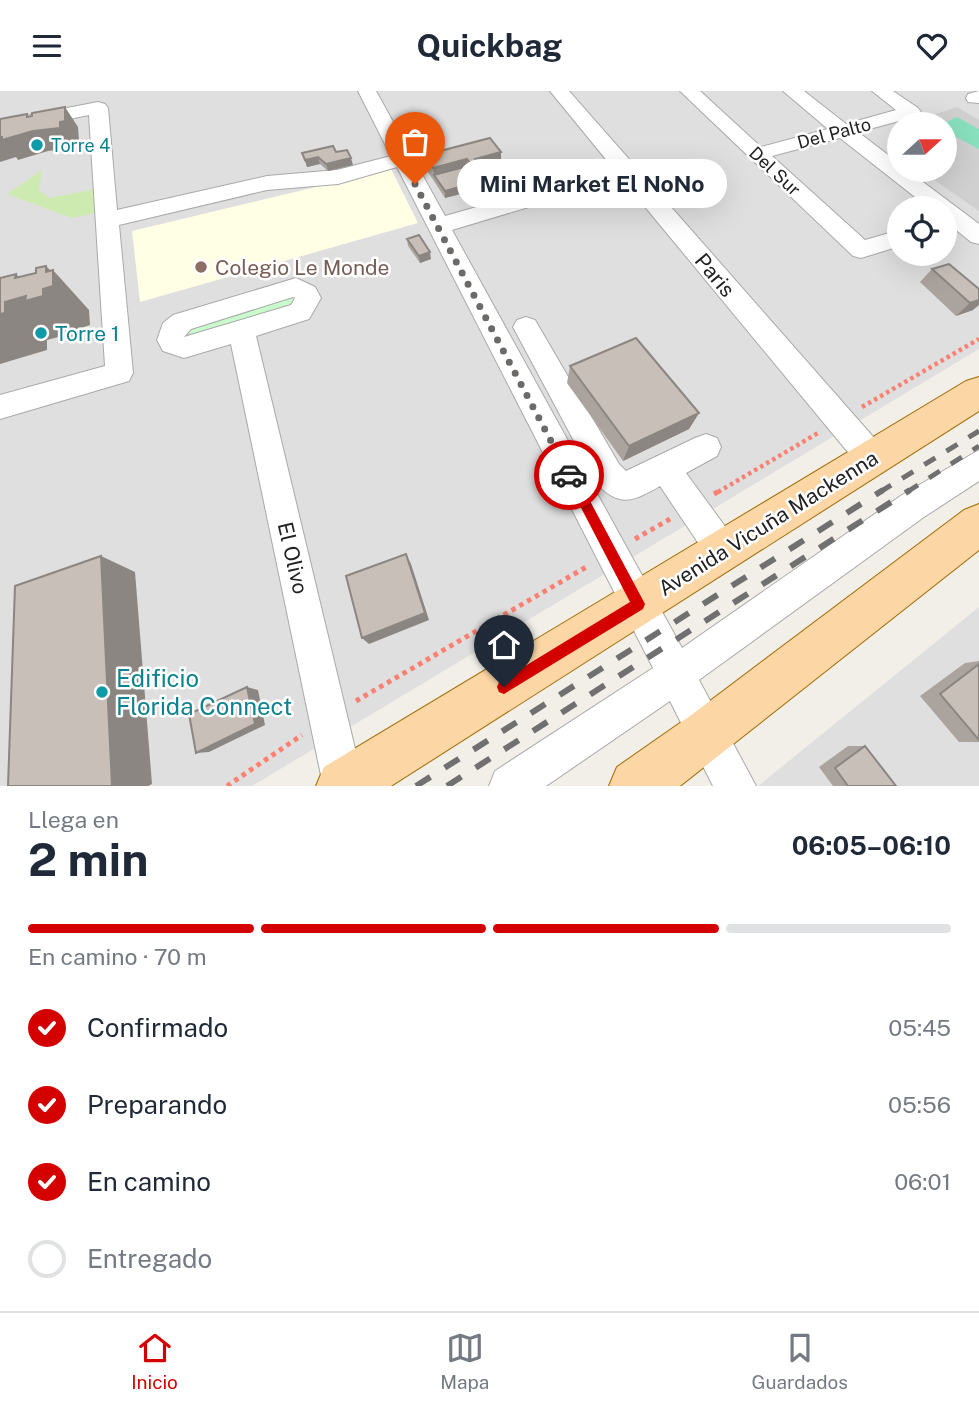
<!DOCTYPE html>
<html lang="es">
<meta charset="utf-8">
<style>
body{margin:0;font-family:"Public Sans",sans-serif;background:#f6f6f7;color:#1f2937;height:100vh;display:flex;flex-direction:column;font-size:26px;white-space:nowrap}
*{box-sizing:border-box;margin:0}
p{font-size:23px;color:#747a83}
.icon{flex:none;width:38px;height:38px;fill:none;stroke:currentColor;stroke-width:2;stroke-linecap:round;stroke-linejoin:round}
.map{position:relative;height:695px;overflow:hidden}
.details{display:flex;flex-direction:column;background:#fff;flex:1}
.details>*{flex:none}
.needle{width:46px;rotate:69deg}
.tools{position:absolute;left:887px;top:21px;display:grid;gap:14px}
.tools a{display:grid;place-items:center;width:70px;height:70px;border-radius:50%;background:#fff;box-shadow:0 7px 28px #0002;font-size:35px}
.pin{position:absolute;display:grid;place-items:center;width:60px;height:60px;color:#fff;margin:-72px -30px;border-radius:50% 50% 50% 0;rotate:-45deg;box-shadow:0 0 7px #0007}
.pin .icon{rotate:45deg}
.courier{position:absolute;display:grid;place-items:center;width:70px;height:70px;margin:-35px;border:5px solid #d40000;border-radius:50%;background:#fff;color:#222;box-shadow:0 2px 9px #0007}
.bubble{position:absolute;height:49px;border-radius:24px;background:#fff;box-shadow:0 7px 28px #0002;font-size:23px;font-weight:700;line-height:49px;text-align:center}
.head em{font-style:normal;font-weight:700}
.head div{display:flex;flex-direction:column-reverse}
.head{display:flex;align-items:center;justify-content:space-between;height:119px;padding:0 28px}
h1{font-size:46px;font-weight:700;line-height:52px}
.bar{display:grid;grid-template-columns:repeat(4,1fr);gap:10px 7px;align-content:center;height:84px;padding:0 28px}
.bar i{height:9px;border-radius:5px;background:#e0e1e3}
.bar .current{background:#d40000}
.bar p{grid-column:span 4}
ol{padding:0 28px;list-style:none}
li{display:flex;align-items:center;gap:21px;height:77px}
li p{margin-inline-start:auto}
li .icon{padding:7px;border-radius:50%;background:#d40000;color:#fff;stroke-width:4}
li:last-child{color:#747a83}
li i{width:38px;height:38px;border:4px solid #e0e1e3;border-radius:50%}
header{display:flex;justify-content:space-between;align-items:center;height:91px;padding:0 28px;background:#fff;font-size:32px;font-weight:700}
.tabs{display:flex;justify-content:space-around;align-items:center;height:98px;border-top:2px solid #e0e1e3;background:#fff;font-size:19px;color:#747a83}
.tabs a{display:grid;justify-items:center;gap:4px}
.tabs .current{color:#d40000}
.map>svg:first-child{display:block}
.residential{fill:#e0dfdf;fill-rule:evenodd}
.education{fill:#ffffe5}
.religious{fill:#d0d0d0}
.grass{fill:#cdebb0}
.park{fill:#c8facc}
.pitch{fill:#88e0be}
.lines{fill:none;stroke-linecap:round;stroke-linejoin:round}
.minor-casing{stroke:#a9a9a9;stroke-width:2}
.major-casing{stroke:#a06b00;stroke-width:2}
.path-far1{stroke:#fa8072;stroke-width:4.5;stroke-dasharray:3.5 3.5;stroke-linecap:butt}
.path{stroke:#fa8072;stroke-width:5;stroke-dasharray:4.5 4.5;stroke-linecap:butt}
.minor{fill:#fff;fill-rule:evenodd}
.major{fill:#fcd6a4;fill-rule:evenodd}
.rail-far1{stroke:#707070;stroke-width:5;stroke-dasharray:13 13;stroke-linecap:butt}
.rail{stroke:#707070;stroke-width:6;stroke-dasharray:17 17;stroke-linecap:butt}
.wall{fill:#aba49e}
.shaded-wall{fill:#8b8681}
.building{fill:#c7bfb8;stroke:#8b8681;stroke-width:2}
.route{fill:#d40000}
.done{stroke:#6b6a68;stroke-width:7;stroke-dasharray:0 12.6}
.culture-dot{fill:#0f9aa8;stroke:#fff;stroke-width:2.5}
.education-dot{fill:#8d6e63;stroke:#fff;stroke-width:2.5}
.labels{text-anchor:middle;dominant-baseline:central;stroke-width:5;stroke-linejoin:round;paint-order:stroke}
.far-street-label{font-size:18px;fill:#222;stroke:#fff}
.far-culture-label{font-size:18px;fill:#0d838f;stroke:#fff;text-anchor:start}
.education-label{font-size:21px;fill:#785e54;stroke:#fff;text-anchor:start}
.street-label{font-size:21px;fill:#222;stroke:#fff}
.culture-label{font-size:21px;fill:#0d838f;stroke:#fff;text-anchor:start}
.near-culture-label{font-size:24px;fill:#0d838f;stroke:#fff;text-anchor:start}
</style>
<header><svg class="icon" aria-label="menu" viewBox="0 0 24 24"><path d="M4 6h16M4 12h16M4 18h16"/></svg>Quickbag<svg class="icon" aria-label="heart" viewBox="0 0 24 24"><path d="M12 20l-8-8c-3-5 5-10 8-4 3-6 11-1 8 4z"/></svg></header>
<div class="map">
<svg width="979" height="695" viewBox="0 0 979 695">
<rect width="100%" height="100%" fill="#f2efe9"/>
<path class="residential" d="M0,0H979V258L252,695H0ZM900,33H945V79H900ZM900,117H945V163H900Z
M979,516V695H758Z"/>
<path class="education" d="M391,78L418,132L140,211L132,140Z"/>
<path class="religious" d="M957,16L979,29V120L920,79H945V33H905Z"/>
<path class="grass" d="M42,79L39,99L49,107L95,98V122L72,127L7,103Z"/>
<path class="park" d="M293,201L300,216L190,250L189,234Z"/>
<path class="pitch" d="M957,26L979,38V58L945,40V33H942Z"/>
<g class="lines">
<defs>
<path id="minor" d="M358,0H376L445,125L613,77L550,0H569L883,357L887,367L883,377L872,380L861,377L622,88L452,139L682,557L902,404L979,359V390L924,426L699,589L756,695H713L670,610L546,695H489L495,680L653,577L397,76L338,93L267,99L119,134L133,282L129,290L0,328V304L105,275L89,24L0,42V30L98,11L105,13L108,17L117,119L267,85L337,79L391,65Z
M680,0H700L761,56L828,38L783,0H804L846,33L896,19L872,0H893L918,17L921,21L918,25L858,41L900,73V79H907L979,133V153L971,151L945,130V117H929L840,47L772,65L865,149L900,139V155L861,167L853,165Z
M979,0V12L968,11L966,7L968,3Z
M296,187L315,196L321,207L309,228L256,245L364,695L323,694L231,253L184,267L163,260L157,249L163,232L173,224ZM293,206L295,207L291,214L184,246L191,238Z
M526,226L535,229L619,373L626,380L695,347L706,343L717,347L721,356L717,365L686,382L735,449L740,460L735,471L723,476L711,471L660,395C634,410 620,417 597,393L513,236L517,229Z"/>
<path id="major" d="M979,286V320L391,695H316L324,676L966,290Z
M979,413V459L680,695H609L617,676L690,625L964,419Z"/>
</defs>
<use href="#minor" class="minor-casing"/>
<use href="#major" class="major-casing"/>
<path class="path-far1" d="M862,316L979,248
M718,401L818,342"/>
<path class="path" d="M714,403L721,399
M635,448L670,428
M356,610L588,475
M227,695L302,644"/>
<use href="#minor" class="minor"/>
<use href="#major" class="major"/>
<path class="rail-far1" d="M880,401L979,340
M907,401L979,355"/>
<path class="rail" d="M416,695L883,399
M447,695L910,399"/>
</g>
<path class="wall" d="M336,61L353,74L328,80L320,73L307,76L302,62Z
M501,61V75L483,80L485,97L445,107L426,78L425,64Z
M407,148L431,168L420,172L408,155Z
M932,178L979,198L973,219L956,225L920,191Z
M570,275L699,322L689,338L623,370L567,292Z
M979,570V651H959L920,605L965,572Z
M848,655H865L896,695H833L819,676Z"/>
<path class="shaded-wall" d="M65,16L78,36L79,50L74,51V57L48,60L18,69L16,66L0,71V46L27,23L39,39L60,31Z
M501,61V75L477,82L475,68Z
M318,66L320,73L307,76L305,69Z
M351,67L353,74L328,80L326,73Z
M467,68L468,82L434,84L433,77Z
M485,83V97L479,98L478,84Z
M478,91L479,98L445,107V100Z
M430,161L431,168L420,172L419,165Z
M46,175L53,182V179L89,219L90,234L81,237V244L66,248L62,245L47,249V259L0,273V223L15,187L16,183L39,206L43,198Z
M979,209V214L973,219L956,225L970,212Z
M699,322L689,338L623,370L629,355Z
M406,463L411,473L429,529L369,553L362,547Z
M101,465L135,481L152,693L148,695H112Z
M247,596L258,599L265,634L209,661L196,662Z"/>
<path class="building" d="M65,16V30L60,31V37L33,40L2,49V46H0V28L27,23V26L32,25V22Z
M490,47L501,61L475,68L485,83L478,84L467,68L433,77L425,64Z
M333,55L336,61L347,59L351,67L326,73L318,66L305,69L302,62Z
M468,75L478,91L445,100L434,84Z
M419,144L430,161L419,165L407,148Z
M949,173L979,198V209L970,212L932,178Z
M46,175V181L53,179V195L43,198V205L25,210L26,205L5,211V222L0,223V187L16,183L15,187L36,182V177Z
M636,247L699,322L629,355L570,275Z
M406,463L425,522L362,547L346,485Z
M101,465L112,695H8L15,495Z
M979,573V649L940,603Z
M247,596L255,633L196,662L189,623Z
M865,655L896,695H848L835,677Z"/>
<path class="route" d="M569,379L574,380L645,513L643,518L504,603L499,601L497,596L499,591L630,511L564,384Z"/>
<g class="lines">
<path class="done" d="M415,93L569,384"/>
</g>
<g class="culture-dot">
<circle cx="37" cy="54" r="7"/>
<circle cx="41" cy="242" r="7"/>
<circle cx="102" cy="601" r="7"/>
</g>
<circle class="education-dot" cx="201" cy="176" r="7"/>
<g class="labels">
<g class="far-street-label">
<text transform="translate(834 42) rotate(-15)">Del Palto</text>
<text transform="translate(775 80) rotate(43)">Del Sur</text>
</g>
<g class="far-culture-label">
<text x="51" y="54">Torre 4</text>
</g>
<g class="education-label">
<text x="215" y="176">Colegio Le Monde</text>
</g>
<g class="street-label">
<text transform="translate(715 184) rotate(50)">Paris</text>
<text transform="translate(768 432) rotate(-32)">Avenida Vicuña Mackenna</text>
<text transform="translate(293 467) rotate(77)">El Olivo</text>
</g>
<g class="culture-label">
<text x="55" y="242">Torre 1</text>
</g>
<g class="near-culture-label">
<text x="116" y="587">Edificio<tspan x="116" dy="28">Florida Connect</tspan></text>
</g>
</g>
</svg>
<div class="tools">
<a><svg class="needle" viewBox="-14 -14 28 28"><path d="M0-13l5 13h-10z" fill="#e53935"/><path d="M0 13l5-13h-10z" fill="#747a83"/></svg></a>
<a><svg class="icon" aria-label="locate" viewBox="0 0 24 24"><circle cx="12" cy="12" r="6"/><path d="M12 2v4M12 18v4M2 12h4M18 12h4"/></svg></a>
</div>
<div class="pin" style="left:415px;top:93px;background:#ea580c"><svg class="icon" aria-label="bag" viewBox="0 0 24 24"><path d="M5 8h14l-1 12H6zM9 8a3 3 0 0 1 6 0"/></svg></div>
<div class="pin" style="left:504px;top:596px;background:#1f2937"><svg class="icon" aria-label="home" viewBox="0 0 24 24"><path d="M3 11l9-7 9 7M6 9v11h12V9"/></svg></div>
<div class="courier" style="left:569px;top:384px"><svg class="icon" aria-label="car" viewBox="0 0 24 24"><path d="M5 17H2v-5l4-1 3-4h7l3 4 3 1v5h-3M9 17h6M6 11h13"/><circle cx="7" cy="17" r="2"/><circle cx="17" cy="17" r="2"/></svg></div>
<div class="bubble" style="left:457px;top:68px;width:270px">Mini Market El NoNo</div>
</div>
<section class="details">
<div class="head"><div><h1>2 min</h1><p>Llega en</p></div><em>06:05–06:10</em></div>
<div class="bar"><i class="current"></i><i class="current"></i><i class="current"></i><i></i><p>En camino · 70 m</p></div>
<ol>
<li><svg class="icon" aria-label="check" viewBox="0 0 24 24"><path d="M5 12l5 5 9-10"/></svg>Confirmado<p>05:45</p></li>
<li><svg class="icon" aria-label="check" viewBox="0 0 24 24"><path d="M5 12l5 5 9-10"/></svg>Preparando<p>05:56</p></li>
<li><svg class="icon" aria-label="check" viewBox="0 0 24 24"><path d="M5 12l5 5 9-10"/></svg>En camino<p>06:01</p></li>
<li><i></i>Entregado</li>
</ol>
</section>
<nav class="tabs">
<a class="current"><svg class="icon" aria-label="home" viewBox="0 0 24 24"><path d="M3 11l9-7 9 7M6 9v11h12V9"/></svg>Inicio</a>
<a><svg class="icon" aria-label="map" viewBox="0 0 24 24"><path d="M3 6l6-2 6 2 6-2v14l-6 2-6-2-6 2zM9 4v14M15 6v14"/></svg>Mapa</a>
<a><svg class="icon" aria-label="saved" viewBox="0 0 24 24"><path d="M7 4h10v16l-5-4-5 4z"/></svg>Guardados</a>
</nav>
